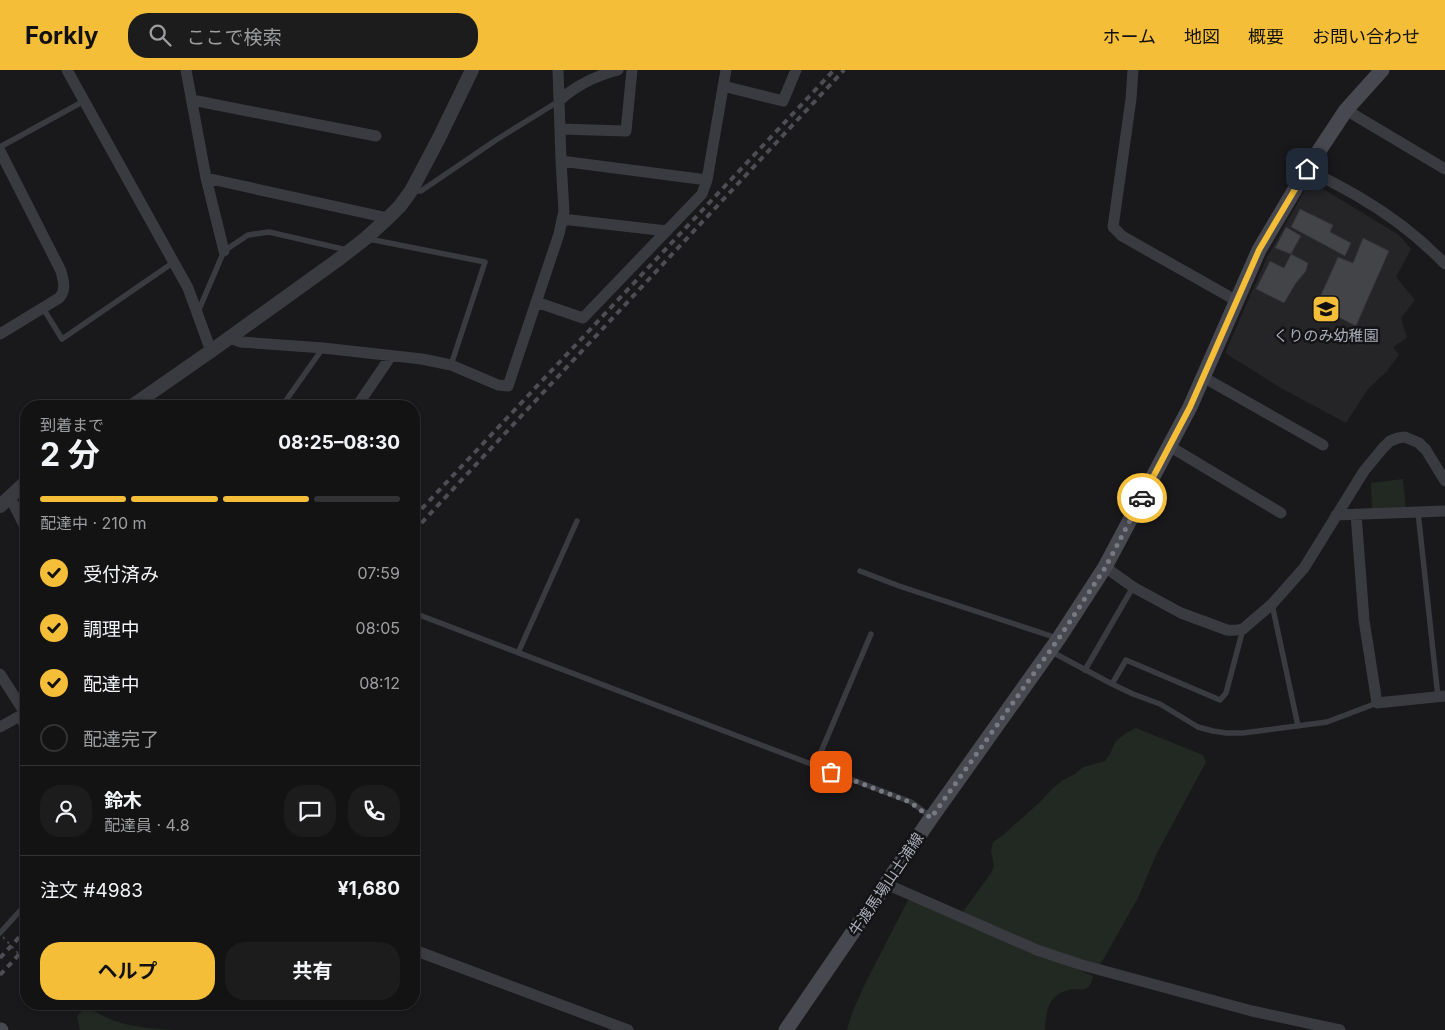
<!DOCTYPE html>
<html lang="ja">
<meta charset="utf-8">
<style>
body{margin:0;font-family:Inter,"Noto Sans JP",sans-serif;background:#1c1c1d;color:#f1f3f6;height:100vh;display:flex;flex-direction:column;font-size:19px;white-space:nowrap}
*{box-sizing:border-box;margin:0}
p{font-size:16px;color:#9d9ea0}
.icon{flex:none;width:28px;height:28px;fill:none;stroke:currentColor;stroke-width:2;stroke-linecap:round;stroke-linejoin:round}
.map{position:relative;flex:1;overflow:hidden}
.details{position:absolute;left:20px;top:330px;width:400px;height:610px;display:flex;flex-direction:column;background:#131314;border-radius:20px;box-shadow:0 1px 4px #0004,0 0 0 1px #323234}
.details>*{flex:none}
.pin{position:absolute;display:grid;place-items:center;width:42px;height:42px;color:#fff;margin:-21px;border-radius:10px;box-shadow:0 2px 8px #0006}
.courier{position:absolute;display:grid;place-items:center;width:50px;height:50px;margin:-25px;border:4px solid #f4be38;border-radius:50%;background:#fff;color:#222;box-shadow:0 1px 6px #0007}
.headline em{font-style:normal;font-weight:700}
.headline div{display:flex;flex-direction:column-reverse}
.headline{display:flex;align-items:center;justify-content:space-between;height:85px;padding:0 20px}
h1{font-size:32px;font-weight:700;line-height:38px}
.bar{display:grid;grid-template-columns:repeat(4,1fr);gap:8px 5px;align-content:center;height:60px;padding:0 20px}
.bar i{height:6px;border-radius:4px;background:#323234}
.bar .active{background:#f4be38}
.bar p{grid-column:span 4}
.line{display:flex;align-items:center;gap:12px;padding:0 20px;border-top:1px solid #323234}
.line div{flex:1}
.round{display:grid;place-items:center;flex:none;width:52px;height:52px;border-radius:20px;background:#1c1c1d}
ol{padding:0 20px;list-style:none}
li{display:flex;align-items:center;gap:15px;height:55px}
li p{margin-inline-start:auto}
li .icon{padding:5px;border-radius:50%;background:#f4be38;color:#111;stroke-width:4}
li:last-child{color:#9d9ea0}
li i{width:28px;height:28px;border:2px solid #323234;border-radius:50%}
.action{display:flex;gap:10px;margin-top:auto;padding:10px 20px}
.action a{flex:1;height:58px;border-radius:20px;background:#f4be38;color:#111;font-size:20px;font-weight:700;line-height:58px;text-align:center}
.action a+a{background:#1c1c1d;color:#f1f3f6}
header{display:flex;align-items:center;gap:30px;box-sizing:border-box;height:70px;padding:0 25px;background:#f4be38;color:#111}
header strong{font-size:24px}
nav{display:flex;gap:28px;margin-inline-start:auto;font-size:18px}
.search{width:350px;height:45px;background:#1c1c1d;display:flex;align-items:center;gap:12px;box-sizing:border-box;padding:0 18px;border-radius:20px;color:#9d9ea0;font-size:19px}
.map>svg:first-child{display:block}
.built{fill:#252528}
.green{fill:#212922}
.building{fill:#434448;stroke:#333337}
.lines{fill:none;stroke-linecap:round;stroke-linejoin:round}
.path{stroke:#404247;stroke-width:2;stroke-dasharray:2.5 4;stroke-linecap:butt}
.service{stroke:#3a3b40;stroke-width:5.5}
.minor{stroke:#3a3b40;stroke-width:11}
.tertiary{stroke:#3a3b40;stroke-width:14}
.secondary{stroke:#484950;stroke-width:15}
.rail{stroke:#4d4e55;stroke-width:4;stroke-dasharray:6 5;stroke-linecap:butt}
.path-bridge{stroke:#404247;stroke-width:2;stroke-dasharray:2.5 4;stroke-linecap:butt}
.done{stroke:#787a83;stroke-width:5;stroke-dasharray:0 9}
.route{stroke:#f4be38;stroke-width:6}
.labels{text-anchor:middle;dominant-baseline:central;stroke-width:5;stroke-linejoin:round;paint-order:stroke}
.poi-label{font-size:15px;fill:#abafbb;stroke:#141416}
.street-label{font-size:15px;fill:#abafbb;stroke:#141416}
</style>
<header>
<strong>Forkly</strong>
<div class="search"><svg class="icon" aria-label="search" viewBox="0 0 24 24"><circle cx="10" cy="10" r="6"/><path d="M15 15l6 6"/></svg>ここで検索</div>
<nav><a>ホーム</a><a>地図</a><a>概要</a><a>お問い合わせ</a></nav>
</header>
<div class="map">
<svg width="1445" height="960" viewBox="0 0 1445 960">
<rect width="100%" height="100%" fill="#19191b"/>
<path class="built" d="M1310,111L1399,165L1411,179L1396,207L1415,230L1401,248L1407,268L1393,277L1399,285L1387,301L1368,319L1346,353L1279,317L1225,283L1267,187Z"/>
<path class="green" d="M1403,409L1406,440H1372L1371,413Z
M1136,658L1203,685L1206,692L1157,783L1138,828L1103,890L1097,897L1035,877L962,843L991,803L994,796L991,781L993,772L1003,765L1040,732L1053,718L1063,710L1075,704L1083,697L1105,691L1110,684L1115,672L1126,663Z
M908,830L913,831L1093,906C1092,911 1090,918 1085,919C1081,920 1077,919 1073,919C1049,923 1046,939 1045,960H847L852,943L863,918Z
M83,939C94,939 102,946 112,950C132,957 153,959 174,960H80L77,947Z"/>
<path class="building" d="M1300,139L1333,155L1330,162L1351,173L1345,186L1291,157Z
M1286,157L1301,166L1291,184L1275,178Z
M1363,168L1389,181L1356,256L1316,236L1338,187L1353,193Z
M1291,184L1308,193L1306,201L1296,213L1284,233L1256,219L1270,191L1284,198Z"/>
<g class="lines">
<path class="path" d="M90,934L98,943"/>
<path class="service" d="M0,77L84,31
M413,121H421L496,70L559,31
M369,169L485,192L451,295
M43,238L62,269L174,192
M198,242L224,181L248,165L269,162L347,180
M282,336L323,278
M1418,442L1438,627
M860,501L899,516L1057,568
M1272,534L1298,656
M414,543L911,732L930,746
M1052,582L1112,614L1133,624L1160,634L1198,657L1213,661L1226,663H1243L1327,652L1377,633
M518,583L577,451
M1085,600L1133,517
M1112,614L1126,590L1220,630L1226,623L1243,559
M17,647L26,663
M815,696L871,564
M0,863L26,834"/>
<path class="minor" d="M67,0L188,218L211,281
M186,0L206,108L224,181
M1133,0L1131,29L1113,157L1122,166L1237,231
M723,16L783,31L796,0
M192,30L376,66
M559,31C576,15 595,6 618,0
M1346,40L1445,99
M560,59L626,61L632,0
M0,81L61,201C63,210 67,220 59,228L0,264
M561,91L707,110
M1307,99C1324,108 1342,117 1359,127C1390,145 1420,168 1445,194
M206,108L388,148
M562,149L667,161
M536,232L583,248L702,124L707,110L726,0
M229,268L241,272L323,278L422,289L451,295L498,315L508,316L559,164L564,141L561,91L558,0
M1203,307L1323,375
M357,336L391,286
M1169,376L1281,443
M10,427L26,459
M1356,444L1364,550L1377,633L1445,626
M1336,445L1445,441
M1105,497L1133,517L1181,543L1227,560C1233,561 1237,560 1243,559L1272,534L1304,498L1364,401L1383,378L1390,371L1398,368L1405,367L1419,373L1426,380L1445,411
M0,604L25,643L0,657
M886,814L1037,880L1082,895L1252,941L1340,960
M414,880L628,960"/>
<path class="tertiary" d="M132,336L211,281L339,189L366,168L388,148L400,136L411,121L439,68L472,0
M0,436L26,412"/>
<path class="secondary" d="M0,960H1
M786,960L931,748L1059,568L1105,497L1190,337L1259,180L1307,99L1346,40L1382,0"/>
<path class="rail" d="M414,447L834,0
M414,461L844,0
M0,888L26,860
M0,905L26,877"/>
<path class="path-bridge" d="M3,867L26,892"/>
</g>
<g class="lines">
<path class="done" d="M831,702L910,732L931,748L1059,568L1105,498L1142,428"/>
<path class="route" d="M1142,428L1190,337L1259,180L1307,99"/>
</g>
<defs>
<symbol id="school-square" viewBox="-11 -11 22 22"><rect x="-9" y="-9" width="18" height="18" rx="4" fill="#f4be38" stroke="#141416"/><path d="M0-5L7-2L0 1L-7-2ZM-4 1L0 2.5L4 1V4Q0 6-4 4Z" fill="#111"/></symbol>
</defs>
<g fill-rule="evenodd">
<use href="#school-square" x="1310" y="223" width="32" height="32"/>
</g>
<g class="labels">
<g class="poi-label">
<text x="1326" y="265">くりのみ幼稚園</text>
</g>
<g class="street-label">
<text transform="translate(886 814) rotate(-56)">牛渡馬場山土浦線</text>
</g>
</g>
</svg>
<div class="pin" style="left:831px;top:702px;background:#ea580c"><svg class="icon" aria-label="bag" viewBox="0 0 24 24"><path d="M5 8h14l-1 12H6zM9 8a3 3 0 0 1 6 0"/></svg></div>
<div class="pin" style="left:1307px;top:99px;background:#1f2937"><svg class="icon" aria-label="home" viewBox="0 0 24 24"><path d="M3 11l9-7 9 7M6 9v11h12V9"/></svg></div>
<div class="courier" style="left:1142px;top:428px"><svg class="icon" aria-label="car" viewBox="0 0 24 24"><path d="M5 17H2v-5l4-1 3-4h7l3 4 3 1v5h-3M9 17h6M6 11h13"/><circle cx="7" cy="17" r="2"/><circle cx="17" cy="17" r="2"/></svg></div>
<section class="details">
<div class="headline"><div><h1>2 分</h1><p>到着まで</p></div><em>08:25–08:30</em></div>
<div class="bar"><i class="active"></i><i class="active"></i><i class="active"></i><i></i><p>配達中 · 210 m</p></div>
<ol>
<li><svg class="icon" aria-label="check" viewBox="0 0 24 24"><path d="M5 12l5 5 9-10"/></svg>受付済み<p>07:59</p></li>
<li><svg class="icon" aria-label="check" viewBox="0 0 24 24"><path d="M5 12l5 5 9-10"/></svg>調理中<p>08:05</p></li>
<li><svg class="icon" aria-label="check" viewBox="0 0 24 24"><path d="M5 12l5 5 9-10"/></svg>配達中<p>08:12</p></li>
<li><i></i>配達完了</li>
</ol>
<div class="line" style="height:90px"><a class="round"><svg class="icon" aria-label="person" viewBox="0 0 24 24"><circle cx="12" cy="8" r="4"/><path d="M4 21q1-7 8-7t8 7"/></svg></a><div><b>鈴木</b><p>配達員 · 4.8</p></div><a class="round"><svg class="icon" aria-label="chat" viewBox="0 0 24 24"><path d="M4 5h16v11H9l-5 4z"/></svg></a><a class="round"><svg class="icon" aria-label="phone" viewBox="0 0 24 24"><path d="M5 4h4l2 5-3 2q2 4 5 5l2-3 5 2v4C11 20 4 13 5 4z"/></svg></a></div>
<div class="line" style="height:65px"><div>注文 #4983</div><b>¥1,680</b></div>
<div class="action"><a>ヘルプ</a><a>共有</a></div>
</section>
</div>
